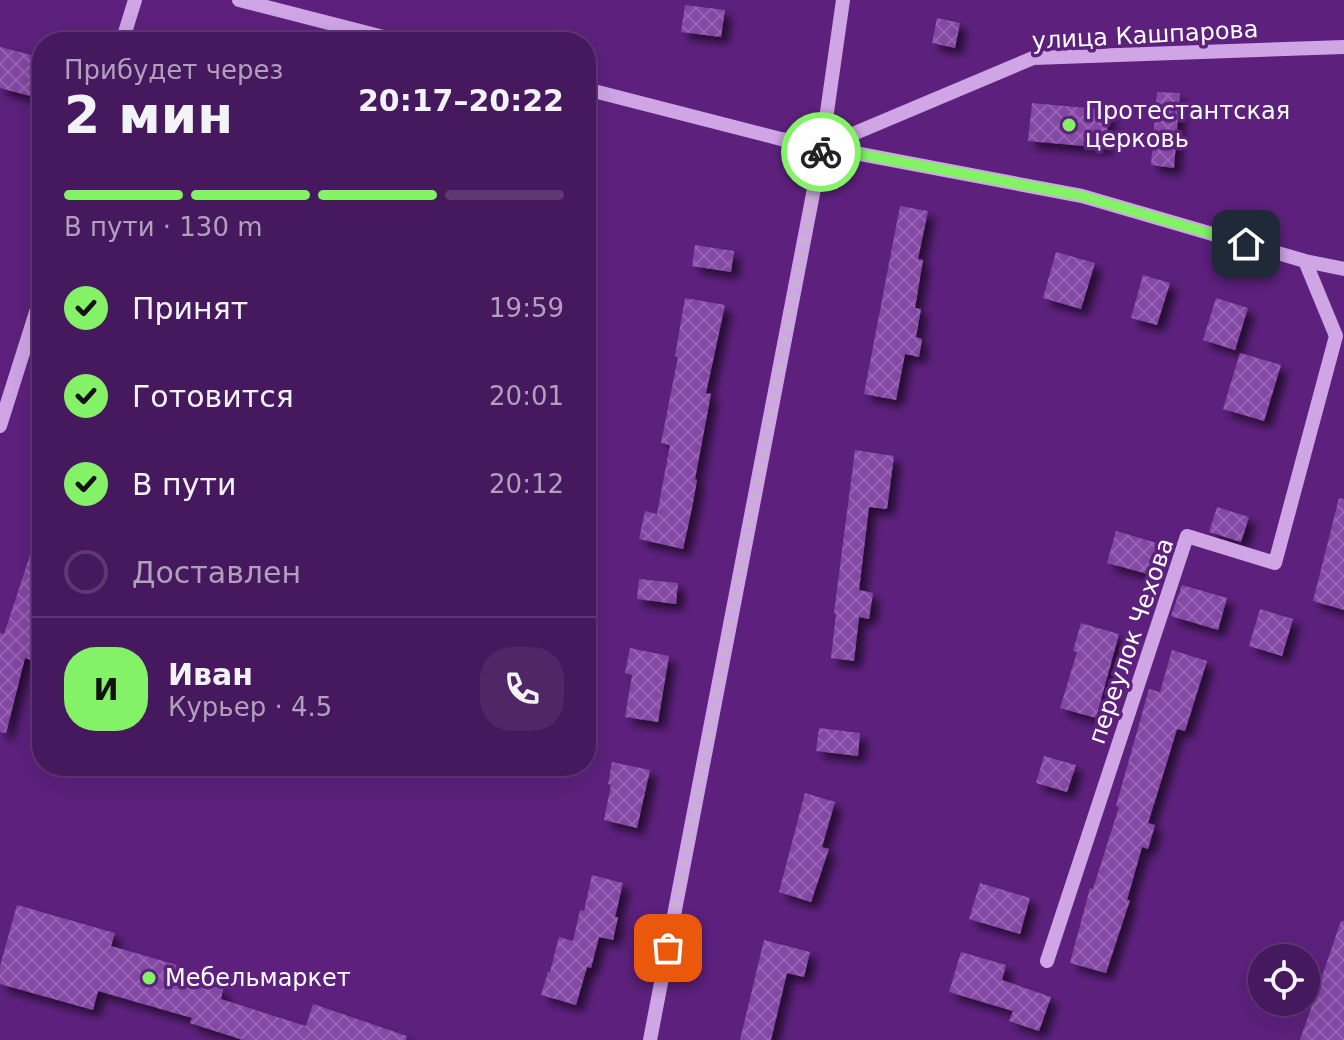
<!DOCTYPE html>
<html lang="ru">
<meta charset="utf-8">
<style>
body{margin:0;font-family:"DejaVu Sans",sans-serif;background:#502667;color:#f1f3f6;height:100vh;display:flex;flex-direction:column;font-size:30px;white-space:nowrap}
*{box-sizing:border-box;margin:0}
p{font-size:26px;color:#b0a0bc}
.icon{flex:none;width:44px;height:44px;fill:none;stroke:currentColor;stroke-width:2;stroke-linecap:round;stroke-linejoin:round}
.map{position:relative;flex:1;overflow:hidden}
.drawer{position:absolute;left:32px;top:32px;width:564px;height:744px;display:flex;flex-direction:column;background:#46195e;border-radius:32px;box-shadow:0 8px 32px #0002,0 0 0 2px #5e3873}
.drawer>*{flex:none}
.buttons{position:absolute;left:1248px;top:944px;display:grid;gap:16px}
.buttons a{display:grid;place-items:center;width:72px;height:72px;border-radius:50%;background:#46195e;box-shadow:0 8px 32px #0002,0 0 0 2px #5e3873;font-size:40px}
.pin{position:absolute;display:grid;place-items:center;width:68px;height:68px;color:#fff;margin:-34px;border-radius:16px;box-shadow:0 4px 12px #0006}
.courier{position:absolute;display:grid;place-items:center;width:80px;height:80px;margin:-40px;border:6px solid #83f267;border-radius:50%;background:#fff;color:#222;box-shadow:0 2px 10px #0007}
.overview em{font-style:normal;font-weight:700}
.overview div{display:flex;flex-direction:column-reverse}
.overview{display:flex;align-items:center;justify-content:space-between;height:136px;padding:0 32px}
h1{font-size:52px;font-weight:700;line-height:60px}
.bar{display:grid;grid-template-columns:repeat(4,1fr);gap:12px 8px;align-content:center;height:96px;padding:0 32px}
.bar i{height:10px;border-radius:6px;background:#5e3873}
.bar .active{background:#83f267}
.bar p{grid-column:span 4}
.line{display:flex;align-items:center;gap:20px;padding:0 32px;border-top:2px solid #5e3873}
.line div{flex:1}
.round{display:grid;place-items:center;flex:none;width:84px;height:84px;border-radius:32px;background:#502667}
ol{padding:0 32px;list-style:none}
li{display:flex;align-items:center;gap:24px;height:88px}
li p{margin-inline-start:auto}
li .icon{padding:8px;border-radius:50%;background:#83f267;color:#111;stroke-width:4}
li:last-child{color:#b0a0bc}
li i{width:44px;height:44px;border:4px solid #5e3873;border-radius:50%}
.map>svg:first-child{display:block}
.building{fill:url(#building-cross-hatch);filter:url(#shadow)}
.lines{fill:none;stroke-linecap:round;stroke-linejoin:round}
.minor{stroke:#cfa5e6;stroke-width:14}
.done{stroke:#c6b1d2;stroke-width:8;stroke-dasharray:0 14.4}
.route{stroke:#83f267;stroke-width:10}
.poi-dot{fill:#83f267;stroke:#5d217d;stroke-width:3}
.labels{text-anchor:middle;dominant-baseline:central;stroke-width:7;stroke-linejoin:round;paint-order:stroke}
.street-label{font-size:24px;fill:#fff;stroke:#5d217d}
.poi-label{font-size:24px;fill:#fff;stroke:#5d217d;text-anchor:start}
</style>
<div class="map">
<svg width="1344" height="1040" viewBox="0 0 1344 1040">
<defs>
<pattern id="building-cross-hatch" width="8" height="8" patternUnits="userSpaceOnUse" patternTransform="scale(2)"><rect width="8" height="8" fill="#8346a4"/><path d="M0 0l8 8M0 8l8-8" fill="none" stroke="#9662b2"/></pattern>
<filter id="shadow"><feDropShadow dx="7" dy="7" stdDeviation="4" flood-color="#0009"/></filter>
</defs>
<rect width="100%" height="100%" fill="#5d217d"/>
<path class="building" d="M685,5L725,10L721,37L681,32Z
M937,18L960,23L955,48L932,43Z
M0,47L39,57L30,96L0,88Z
M1157,92L1180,93L1174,168L1151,165Z
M1032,103L1109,110L1106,148L1028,141Z
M900,206L928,211L918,259L923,260L915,308L921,309L916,337L922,339L919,357L905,354L896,400L864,394Z
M695,245L734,251L731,272L692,266Z
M1056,252L1095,263L1081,309L1043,298Z
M1143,275L1170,283L1157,325L1131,318Z
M685,298L725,305L706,393L711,394L695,479L697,480L692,508L683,549L639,539L645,511L657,514L670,445L661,443L678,357L675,356Z
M1216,298L1248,308L1235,350L1203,340Z
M1240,353L1281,365L1264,421L1223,409Z
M855,450L894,456L887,509L869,507L859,590L873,593L869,619L859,617L854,661L831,658L836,614L834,613Z
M1339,498L1344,499V610L1313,601Z
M1217,507L1249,517L1241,542L1209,532Z
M39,528L42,529V635L34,661L25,658L6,733L0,732V633L4,634Z
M1116,531L1160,544L1151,575L1107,563Z
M639,579L678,583L676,604L637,599Z
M1182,585L1227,598L1218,630L1171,616Z
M1260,609L1293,619L1282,656L1249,646Z
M1081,623L1119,634L1096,718L1060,708L1077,652L1073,651Z
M630,648L669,656L658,722L625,717L632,675L625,673Z
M1172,650L1207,661L1185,731L1177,729L1163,775L1148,823L1155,825L1148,849L1142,847L1127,900H1130L1106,973L1070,963L1090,888L1093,889L1119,807L1116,806L1149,689L1160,692Z
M819,728L860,733L858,756L816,751Z
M1044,756L1076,765L1067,792L1036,783Z
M612,762L650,770L637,828L604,820L611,785L608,784Z
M805,793L835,802L822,847L829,849L811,902L779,892Z
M592,875L623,883L615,917H618L613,940L599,937L591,968L587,967L576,1005L541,995L548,972H550L559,937L573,941L580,910L584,911Z
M980,883L1030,898L1020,934L969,919Z
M17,905L115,933L111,946L177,965L174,976L223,989L221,999L306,1026L313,1004L407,1036L406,1040H243L190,1023L192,1018L98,991L93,1010L0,984V966Z
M1341,921H1344V1040H1300Z
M764,940L810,952L804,977L787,973L771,1040H740Z
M961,952L1006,965L1002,980L1051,997L1039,1031L1009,1021L1013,1011L949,992Z"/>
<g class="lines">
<path class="minor" d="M239,0L403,42
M122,42L135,0
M586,89L781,139L1082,196L1305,261L1344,269
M822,147L1033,58L1344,47
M0,426L42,293
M1047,961L1187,536L1275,563L1336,336L1305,261
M650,1040L822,147L843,0"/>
</g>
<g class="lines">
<path class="done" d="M668,948L821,152"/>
<path class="route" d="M821,152L822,147L1082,196L1246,244"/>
</g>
<g class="poi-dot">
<circle cx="1069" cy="125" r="8"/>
<circle cx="149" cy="978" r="8"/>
</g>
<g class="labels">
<g class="street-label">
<text transform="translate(1145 35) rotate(-3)">улица Кашпарова</text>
<text transform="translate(1131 641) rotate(-71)">переулок Чехова</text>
</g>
<g class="poi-label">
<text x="1085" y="111">Протестантская<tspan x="1085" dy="28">церковь</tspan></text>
<text x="165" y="978">Мебельмаркет</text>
</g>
</g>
</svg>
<div class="buttons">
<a><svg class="icon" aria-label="locate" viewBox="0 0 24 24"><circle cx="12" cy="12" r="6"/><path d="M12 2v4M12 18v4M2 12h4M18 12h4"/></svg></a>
</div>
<div class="pin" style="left:668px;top:948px;background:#ea580c"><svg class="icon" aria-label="bag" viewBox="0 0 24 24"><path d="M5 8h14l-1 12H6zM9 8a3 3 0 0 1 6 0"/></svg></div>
<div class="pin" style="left:1246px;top:244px;background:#1f2937"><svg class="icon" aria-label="home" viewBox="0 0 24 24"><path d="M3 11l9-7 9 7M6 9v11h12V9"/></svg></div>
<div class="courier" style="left:821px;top:152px"><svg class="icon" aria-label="bike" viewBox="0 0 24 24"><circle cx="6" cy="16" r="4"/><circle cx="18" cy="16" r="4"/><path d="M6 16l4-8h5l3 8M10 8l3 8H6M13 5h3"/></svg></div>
<section class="drawer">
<div class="overview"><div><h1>2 мин</h1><p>Прибудет через</p></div><em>20:17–20:22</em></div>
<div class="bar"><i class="active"></i><i class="active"></i><i class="active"></i><i></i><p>В пути · 130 m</p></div>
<ol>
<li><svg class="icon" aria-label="check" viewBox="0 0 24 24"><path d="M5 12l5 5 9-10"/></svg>Принят<p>19:59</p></li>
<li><svg class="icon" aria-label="check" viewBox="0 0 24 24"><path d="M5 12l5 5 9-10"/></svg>Готовится<p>20:01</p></li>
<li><svg class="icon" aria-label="check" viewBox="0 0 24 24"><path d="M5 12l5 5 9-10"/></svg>В пути<p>20:12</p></li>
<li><i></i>Доставлен</li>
</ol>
<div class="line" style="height:144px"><b class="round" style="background:#83f267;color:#111">И</b><div><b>Иван</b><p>Курьер · 4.5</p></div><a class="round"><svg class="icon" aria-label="phone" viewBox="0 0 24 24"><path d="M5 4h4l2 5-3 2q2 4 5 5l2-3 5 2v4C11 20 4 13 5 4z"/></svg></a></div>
</section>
</div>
